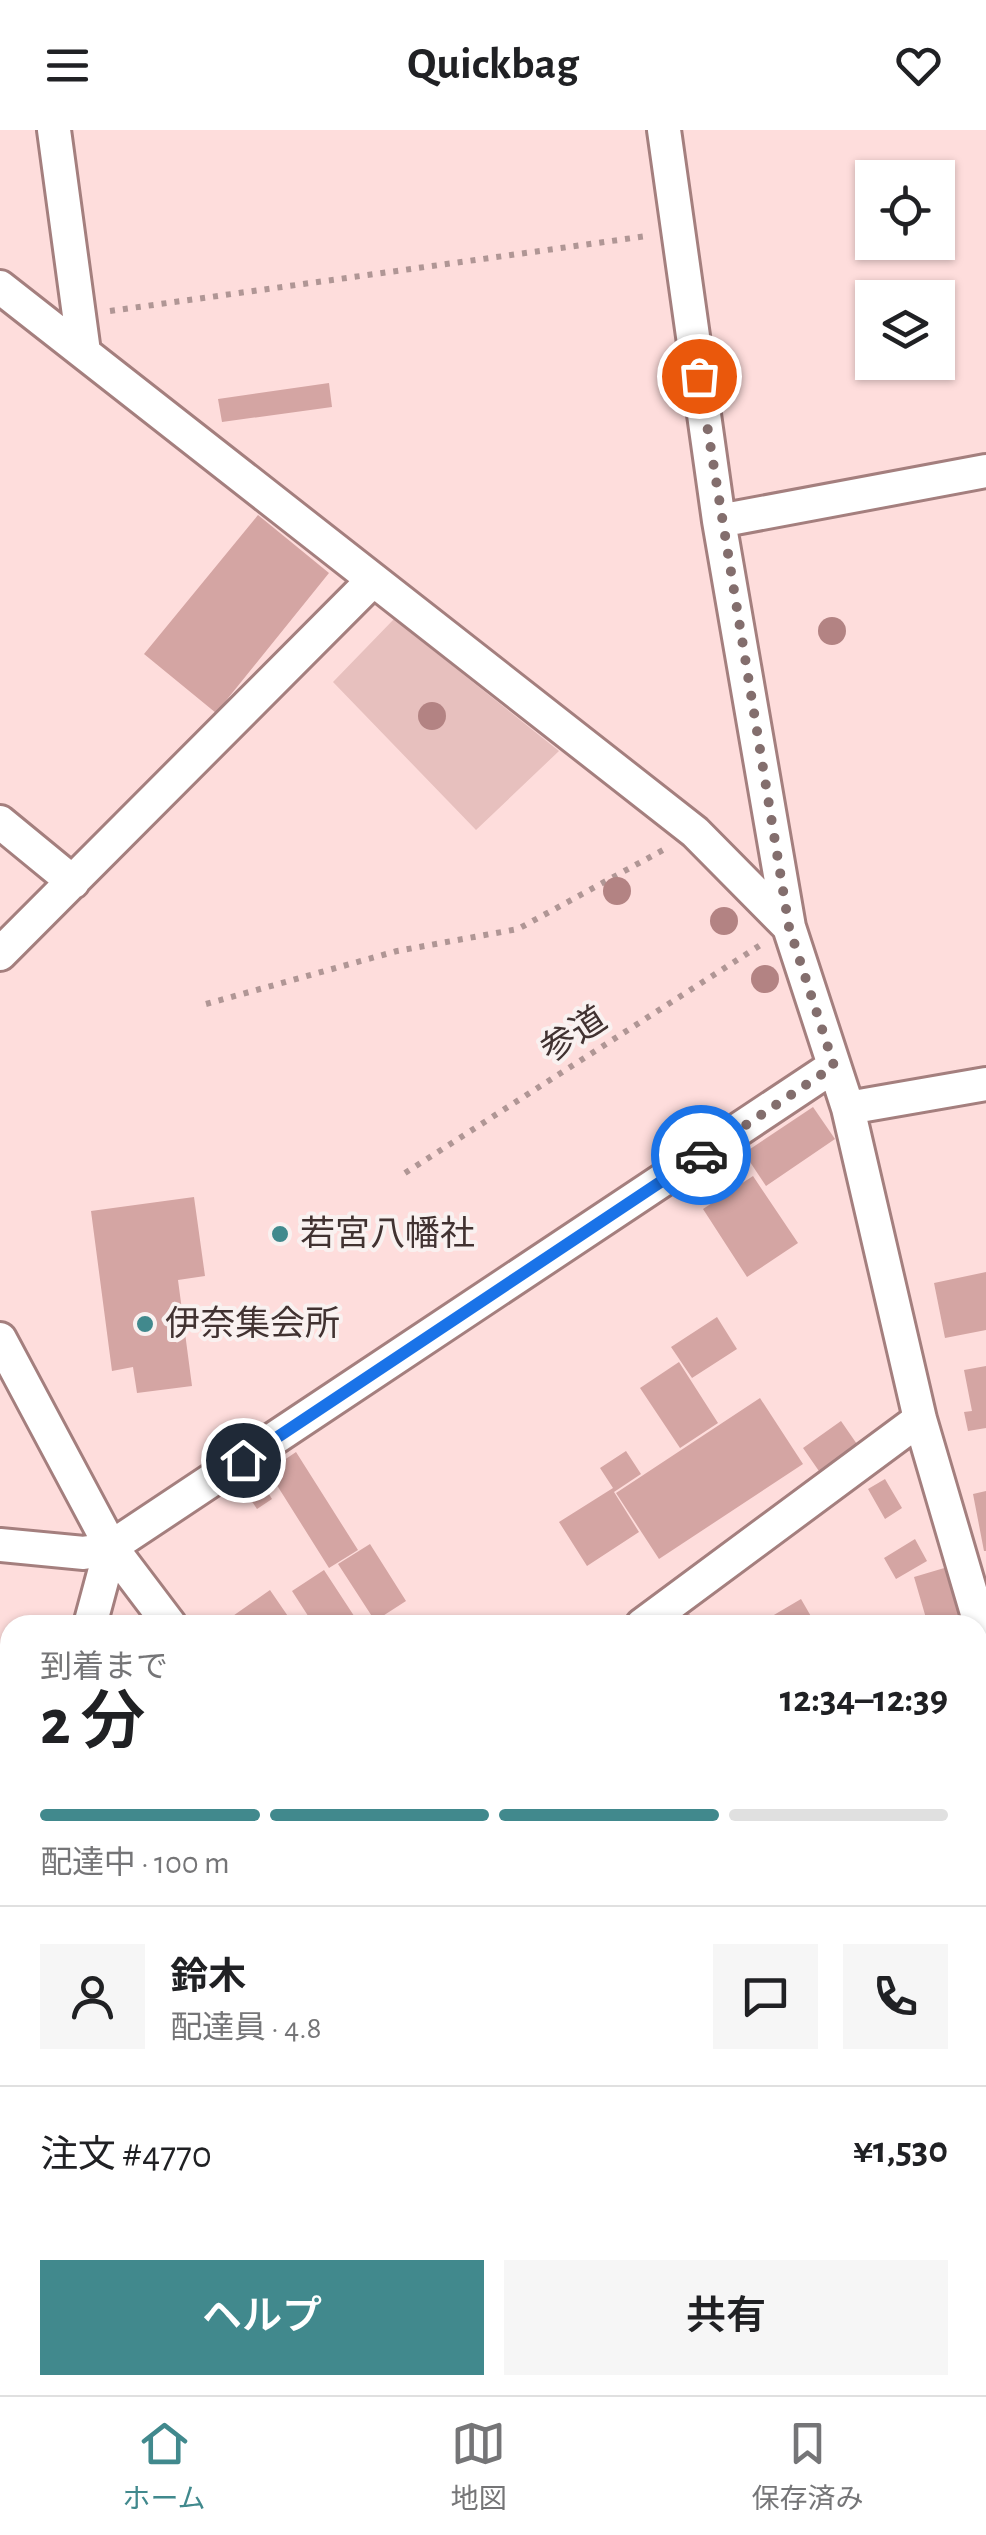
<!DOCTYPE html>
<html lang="ja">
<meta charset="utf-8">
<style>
body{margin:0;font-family:"Alegreya Sans","Noto Sans JP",sans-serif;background:#f6f6f6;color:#202124;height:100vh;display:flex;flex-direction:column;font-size:38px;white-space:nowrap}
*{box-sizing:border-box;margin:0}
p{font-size:32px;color:#757577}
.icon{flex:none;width:55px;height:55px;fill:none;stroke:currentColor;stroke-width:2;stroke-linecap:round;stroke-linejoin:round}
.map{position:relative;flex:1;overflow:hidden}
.drawer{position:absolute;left:0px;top:1485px;width:988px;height:780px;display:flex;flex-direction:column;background:#fff;border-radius:30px 30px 0 0;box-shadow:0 2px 8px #0004}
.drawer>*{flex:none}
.fabs{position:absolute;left:855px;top:30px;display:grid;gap:20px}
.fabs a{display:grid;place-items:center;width:100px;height:100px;border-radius:0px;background:#fff;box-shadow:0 2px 8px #0004;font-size:50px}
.pin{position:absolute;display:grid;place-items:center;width:85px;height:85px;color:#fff;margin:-42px;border:5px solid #fff;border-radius:50%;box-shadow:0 2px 10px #0007}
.courier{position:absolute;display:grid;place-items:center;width:100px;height:100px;margin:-50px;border:8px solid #1a73e8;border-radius:50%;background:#fff;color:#222;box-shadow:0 2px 12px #0007}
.head em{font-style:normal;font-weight:600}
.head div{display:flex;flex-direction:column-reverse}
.head{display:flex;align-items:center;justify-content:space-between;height:170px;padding:0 40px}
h1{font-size:65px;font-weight:600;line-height:75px}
.bar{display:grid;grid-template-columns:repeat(4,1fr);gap:15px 10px;align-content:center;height:120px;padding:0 40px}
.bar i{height:12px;border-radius:8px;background:#e0e0e0}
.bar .selected{background:#41898d}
.bar p{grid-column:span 4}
.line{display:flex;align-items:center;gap:25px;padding:0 40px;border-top:2px solid #e0e0e0}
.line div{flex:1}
.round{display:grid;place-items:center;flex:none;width:105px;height:105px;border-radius:0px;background:#f6f6f6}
.button{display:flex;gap:20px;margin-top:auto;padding:20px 40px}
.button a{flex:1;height:115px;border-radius:0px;background:#41898d;color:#fff;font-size:40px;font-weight:600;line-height:115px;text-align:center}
.button a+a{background:#f6f6f6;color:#202124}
header{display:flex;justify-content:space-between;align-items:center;height:130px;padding:0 40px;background:#fff;font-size:45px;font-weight:600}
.menu{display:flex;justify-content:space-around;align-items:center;height:140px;border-top:2px solid #e0e0e0;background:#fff;font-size:28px;color:#757577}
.menu a{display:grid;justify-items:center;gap:5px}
.menu .selected{color:#41898d}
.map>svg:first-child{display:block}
.green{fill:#e7c0be}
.building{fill:#d4a5a3}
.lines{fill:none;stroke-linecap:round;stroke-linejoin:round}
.street-casing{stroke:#a47f7e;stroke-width:38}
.path{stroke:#b09695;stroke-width:6;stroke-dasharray:5 8;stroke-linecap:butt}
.street{stroke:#fff;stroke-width:32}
.rail{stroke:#8d7776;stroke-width:8;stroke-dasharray:5 10;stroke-linecap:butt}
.tree{fill:#b38383}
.done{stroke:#836e6d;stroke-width:10;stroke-dasharray:0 18}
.route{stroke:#1a73e8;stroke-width:12}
.poi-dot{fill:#41898d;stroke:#f9f1f0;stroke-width:4}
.labels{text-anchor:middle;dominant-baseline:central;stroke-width:8;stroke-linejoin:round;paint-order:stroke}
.street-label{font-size:35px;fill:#413231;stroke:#f9f1f0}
.poi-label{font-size:35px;fill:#413231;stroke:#f9f1f0;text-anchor:start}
</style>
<header><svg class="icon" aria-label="menu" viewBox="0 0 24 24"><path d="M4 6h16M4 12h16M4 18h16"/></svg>Quickbag<svg class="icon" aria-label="heart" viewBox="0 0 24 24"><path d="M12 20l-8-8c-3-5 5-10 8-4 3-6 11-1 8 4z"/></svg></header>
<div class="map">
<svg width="986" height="2265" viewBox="0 0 986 2265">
<rect width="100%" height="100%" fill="#fedddc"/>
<path class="green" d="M394,489L559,621L476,700L333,552Z
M0,1724L10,1725V1749L0,1786Z"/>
<path class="building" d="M329,253L332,277L222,292L218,269Z
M258,385L329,443L216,583L144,524Z
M813,977L835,1009L766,1056L744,1023Z
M753,1046L798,1113L747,1147L703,1079Z
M194,1067L205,1146L178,1150L192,1256L137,1263L133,1237L112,1241L91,1081Z
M986,1142V1200L945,1208L934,1153Z
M717,1187L737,1219L692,1248L671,1217Z
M679,1232L718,1293L680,1318L640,1258Z
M986,1236V1298L968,1301L964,1282L972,1281L964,1240Z
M760,1268L803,1334L659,1429L616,1363Z
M841,1291L859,1317L821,1344L803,1318Z
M626,1321L641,1344L614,1362L639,1402L587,1436L559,1392L613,1358L600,1338Z
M296,1322L358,1420L329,1438L268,1341Z
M255,1342L272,1369L257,1379L239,1352Z
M885,1349L902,1378L885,1389L868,1359Z
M986,1361V1421H984L973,1364Z
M915,1409L927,1431L896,1449L884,1428Z
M370,1414L406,1471L375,1491L338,1434Z
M951,1436L966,1488L928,1495L914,1447Z
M324,1440L360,1495H314L292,1461Z
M270,1460L294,1495H220Z
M801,1469L816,1495H757Z
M686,1479L697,1495H664Z
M0,1631L10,1632V1711L0,1710Z
M10,1886V2022L0,2011V1898Z
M0,2115L10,2118V2141L4,2139L1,2150Z
M986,2115V2172H984L978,2155V2117Z
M10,2179V2210L0,2219V2188Z
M978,2206L986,2214V2222L978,2231Z
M10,2248V2255H46L56,2265H0V2257Z
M986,2250V2265H973L970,2260Z
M102,2255H151L159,2265H91Z
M178,2255H209L212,2258L204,2265H173L170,2262Z
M821,2255H860L846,2265H829Z
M896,2255H943L929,2265H903Z"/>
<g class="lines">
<defs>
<path id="street" d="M54,0L84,222
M664,0L719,391L789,797L848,978L920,1289L986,1514
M0,157L695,702L789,797
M719,391L986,341
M0,692L73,752
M0,824L373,450
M848,978L986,954
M0,1209L111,1417L170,1495
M0,1415L84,1423L111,1417L834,936
M90,1495L111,1417
M642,1495L920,1289
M0,1832L10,1795
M978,1857L986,1849
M0,2099L10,2103
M222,2255L233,2265
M680,2255L681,2265
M253,2265L264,2255"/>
</defs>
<use href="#street" class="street-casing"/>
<path class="path" d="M110,181L647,106
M206,874L397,821L518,799L663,720
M405,1043L762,814"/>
<use href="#street" class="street"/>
<path class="rail" d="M978,1933L986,1925
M978,1970L986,1962
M643,2265L653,2255
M679,2265L690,2255"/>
</g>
<g class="tree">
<circle cx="832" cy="501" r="14"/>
<circle cx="432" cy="586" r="14"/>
<circle cx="617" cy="761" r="14"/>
<circle cx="724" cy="791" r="14"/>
<circle cx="765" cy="849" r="14"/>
</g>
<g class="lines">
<path class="done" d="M699,246L789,797L834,936L701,1025"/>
<path class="route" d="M243,1330L701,1025"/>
</g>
<g class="poi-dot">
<circle cx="280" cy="1104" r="10"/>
<circle cx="145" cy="1194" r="10"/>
</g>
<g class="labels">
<g class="street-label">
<text transform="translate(574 905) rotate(-33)">参道</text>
</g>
<g class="poi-label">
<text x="300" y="1104">若宮八幡社</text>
<text x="165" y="1194">伊奈集会所</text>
</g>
</g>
</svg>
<div class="fabs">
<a><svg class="icon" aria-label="locate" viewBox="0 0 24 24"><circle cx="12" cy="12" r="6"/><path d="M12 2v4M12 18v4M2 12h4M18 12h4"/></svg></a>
<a><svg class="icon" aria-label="layers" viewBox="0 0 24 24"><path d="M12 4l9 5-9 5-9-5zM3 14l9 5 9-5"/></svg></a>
</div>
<div class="pin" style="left:699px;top:246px;background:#ea580c"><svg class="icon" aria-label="bag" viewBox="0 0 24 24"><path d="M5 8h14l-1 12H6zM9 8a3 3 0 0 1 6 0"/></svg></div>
<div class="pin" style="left:243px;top:1330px;background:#1f2937"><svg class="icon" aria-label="home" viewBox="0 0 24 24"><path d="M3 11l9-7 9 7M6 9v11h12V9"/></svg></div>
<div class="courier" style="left:701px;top:1025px"><svg class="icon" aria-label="car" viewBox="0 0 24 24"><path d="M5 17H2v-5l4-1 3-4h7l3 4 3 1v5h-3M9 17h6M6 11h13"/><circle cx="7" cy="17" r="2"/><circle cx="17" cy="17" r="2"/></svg></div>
<section class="drawer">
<div class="head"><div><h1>2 分</h1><p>到着まで</p></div><em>12:34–12:39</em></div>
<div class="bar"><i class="selected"></i><i class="selected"></i><i class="selected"></i><i></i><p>配達中 · 100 m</p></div>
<div class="line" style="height:180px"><a class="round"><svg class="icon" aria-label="person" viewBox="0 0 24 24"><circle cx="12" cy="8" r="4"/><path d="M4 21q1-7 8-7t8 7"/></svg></a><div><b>鈴木</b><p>配達員 · 4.8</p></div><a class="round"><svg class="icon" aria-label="chat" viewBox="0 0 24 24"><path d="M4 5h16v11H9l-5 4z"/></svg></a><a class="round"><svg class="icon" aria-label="phone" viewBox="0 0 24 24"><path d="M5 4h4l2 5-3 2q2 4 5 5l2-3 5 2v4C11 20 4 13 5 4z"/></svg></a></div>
<div class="line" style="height:130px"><div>注文 #4770</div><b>¥1,530</b></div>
<div class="button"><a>ヘルプ</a><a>共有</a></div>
</section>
</div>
<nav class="menu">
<a class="selected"><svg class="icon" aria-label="home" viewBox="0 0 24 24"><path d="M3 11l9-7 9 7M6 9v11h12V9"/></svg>ホーム</a>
<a><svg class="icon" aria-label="map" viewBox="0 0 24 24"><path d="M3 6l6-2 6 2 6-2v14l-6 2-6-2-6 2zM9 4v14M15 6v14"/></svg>地図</a>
<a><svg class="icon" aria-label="saved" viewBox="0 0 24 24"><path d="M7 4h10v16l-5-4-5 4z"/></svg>保存済み</a>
</nav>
